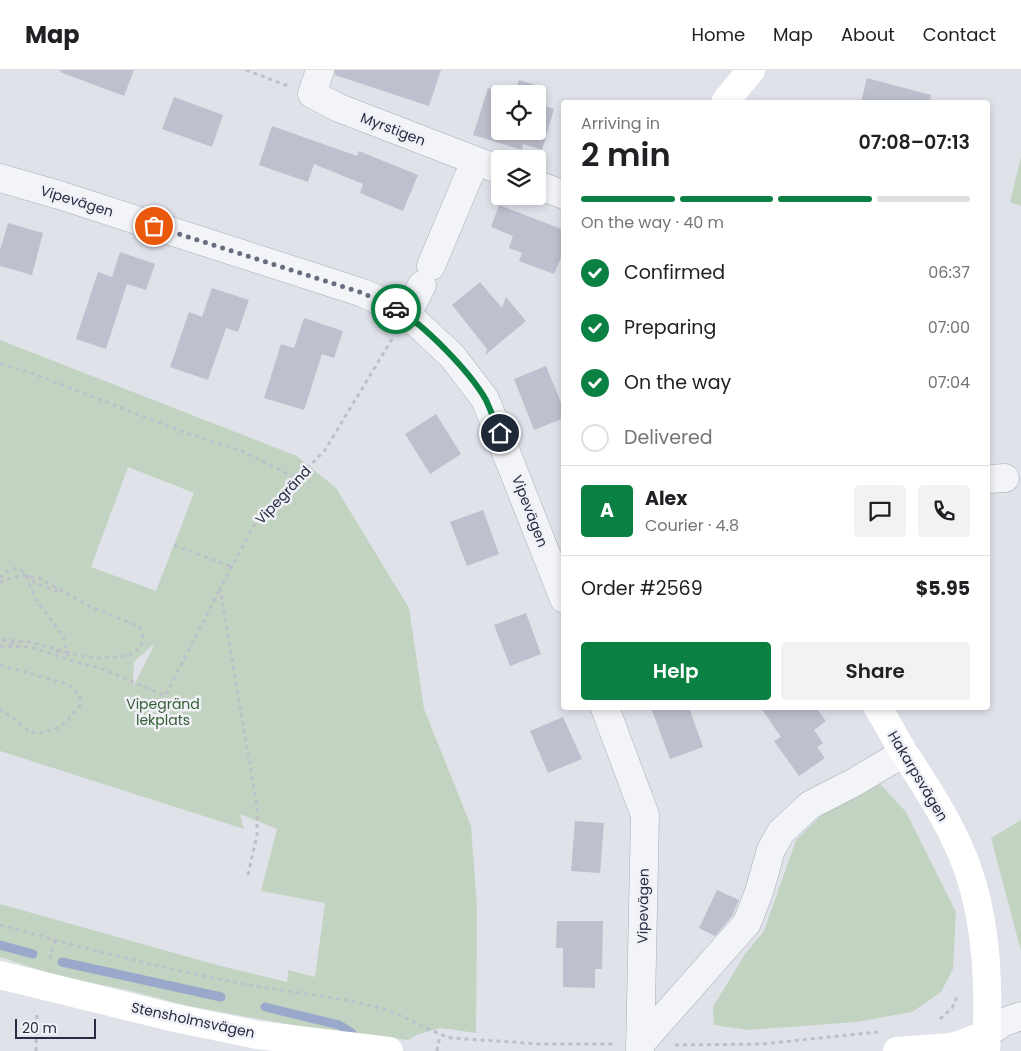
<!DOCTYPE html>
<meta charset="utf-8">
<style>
body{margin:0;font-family:Poppins,sans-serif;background:#f2f2f2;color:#202124;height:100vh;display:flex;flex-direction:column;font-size:19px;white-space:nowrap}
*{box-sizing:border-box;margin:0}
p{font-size:16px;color:#757577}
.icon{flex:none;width:28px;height:28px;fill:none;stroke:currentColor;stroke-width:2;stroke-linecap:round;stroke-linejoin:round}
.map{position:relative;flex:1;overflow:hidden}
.sheet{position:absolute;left:561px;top:30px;width:429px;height:610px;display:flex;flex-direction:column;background:#fff;border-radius:5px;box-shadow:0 2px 8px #0003}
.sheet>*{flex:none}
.controls{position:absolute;left:491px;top:15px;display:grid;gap:10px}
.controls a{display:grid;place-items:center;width:55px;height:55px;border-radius:5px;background:#fff;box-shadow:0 2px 8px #0003;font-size:25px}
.scale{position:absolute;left:15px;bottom:12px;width:81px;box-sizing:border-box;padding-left:5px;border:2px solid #282c42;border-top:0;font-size:14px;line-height:18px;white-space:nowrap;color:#282c42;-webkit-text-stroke:4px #f0f1f7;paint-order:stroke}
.pin{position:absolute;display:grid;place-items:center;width:42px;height:42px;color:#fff;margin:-21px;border:2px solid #fff;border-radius:50%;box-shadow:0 1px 5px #0007}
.courier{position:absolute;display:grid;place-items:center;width:50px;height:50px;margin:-25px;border:4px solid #0b8043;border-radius:50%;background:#fff;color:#222;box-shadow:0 1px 6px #0007}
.headline em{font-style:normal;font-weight:600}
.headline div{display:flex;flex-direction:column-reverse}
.headline{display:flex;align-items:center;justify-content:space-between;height:85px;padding:0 20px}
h1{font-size:32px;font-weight:600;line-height:38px}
.bar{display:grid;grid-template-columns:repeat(4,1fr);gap:8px 5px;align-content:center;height:60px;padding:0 20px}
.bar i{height:6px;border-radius:4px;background:#e0e0e0}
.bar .on{background:#0b8043}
.bar p{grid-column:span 4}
.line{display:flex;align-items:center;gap:12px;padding:0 20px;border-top:1px solid #e0e0e0}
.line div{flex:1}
.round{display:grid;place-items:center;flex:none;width:52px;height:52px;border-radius:5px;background:#f2f2f2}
ol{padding:0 20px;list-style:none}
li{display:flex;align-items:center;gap:15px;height:55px}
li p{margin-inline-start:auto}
li .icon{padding:5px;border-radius:50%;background:#0b8043;color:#fff;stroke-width:4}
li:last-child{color:#757577}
li i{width:28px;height:28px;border:2px solid #e0e0e0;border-radius:50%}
.cta{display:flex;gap:10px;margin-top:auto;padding:10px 20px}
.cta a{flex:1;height:58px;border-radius:5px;background:#0b8043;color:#fff;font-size:20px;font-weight:600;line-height:58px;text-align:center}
.cta a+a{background:#f2f2f2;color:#202124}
header{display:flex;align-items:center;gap:30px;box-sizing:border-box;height:70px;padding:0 25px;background:#fff;border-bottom:1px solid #e0e0e0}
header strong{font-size:24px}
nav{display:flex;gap:28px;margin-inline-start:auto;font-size:18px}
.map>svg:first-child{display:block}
.green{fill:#c2d4c1;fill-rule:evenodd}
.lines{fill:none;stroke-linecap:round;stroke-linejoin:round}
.stream{stroke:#99a8cb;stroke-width:9}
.building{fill:#bdc0cd}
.street-casing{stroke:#a9abb8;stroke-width:29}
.path{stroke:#bec0c9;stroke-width:3;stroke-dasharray:4 4;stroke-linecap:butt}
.street{stroke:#f3f4f8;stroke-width:28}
.secondary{stroke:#fff;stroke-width:28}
.done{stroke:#686c7d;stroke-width:5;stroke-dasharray:0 9}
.route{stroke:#0b8043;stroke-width:6}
.labels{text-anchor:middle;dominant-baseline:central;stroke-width:5;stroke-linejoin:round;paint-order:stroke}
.street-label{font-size:14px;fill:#282c42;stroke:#f0f1f7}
.park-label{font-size:14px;fill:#345e34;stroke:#f0f1f7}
</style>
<header>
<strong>Map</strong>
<nav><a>Home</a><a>Map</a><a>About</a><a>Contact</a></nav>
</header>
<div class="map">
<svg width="1021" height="981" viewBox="0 0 1021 981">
<rect width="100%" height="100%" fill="#e0e2ea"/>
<path class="green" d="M1021,87V136L1010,132Z
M0,270L297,386L336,418L409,538L424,639L471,756L477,838L476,963L441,958L419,964L408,970L310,958L188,936L127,920L58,906L0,887V834L217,895L287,912L288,900L315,907L325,833L261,821L277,759L240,744L244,759L0,681ZM128,397L194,423L156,521L91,497ZM154,574V575L133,617L134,592Z
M880,714L906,742L956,842L953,899L941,922L912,942L856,952L748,960L714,955L713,937L745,884L764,861L796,770L841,726Z
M1021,750V881L991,768Z"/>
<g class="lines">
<path class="stream" d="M0,875L33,884
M62,892L221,927
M265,937L339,955L352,963"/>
</g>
<path class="building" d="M61,0H134L124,26L60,2Z
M335,0H441L429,36L335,5Z
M867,8L931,25L930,32H861Z
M519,10L541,17L538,27V24H514Z
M488,18L507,24H500V61H538V34L554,39L542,80L523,74L522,80L473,65Z
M174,27L223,45L212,77L162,59Z
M272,56L357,86L359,81L418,105L403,141L360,123L363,114L314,94L308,112L259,95Z
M499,135L564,160V181L554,204L519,191L522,183L509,178L513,166L491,157Z
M8,153L43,163L32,205L0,196V180Z
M120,182L155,194L146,220L127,214L106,279L76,269L98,202L112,207Z
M480,212L502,238L506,227L526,251L485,285L487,279L452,235Z
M212,218L249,230L238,262L226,258L208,310L170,297L189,242L202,247Z
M304,248L343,261L334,288L322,284L304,340L264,328L281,274L294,278Z
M546,296L564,340V348L534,360L514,309Z
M436,344L461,384L430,404L405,364Z
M483,440L499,484L467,496L450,452Z
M526,543L541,584L510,596L494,555Z
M651,638H689L703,677L670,689Z
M761,638H816L826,651L814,660L823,673L817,677L825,688L799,706L774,671L781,667Z
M563,647L582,689L548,703L530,661Z
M575,751L604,753L600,803L571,801Z
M717,820L739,830L732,846L715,866L699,858Z
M557,851H603L602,899H595V918L563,917V878H556Z"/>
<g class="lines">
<defs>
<path id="street" d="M320,0L312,24L339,38L500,100
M0,108L59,125L363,223L407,244L452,286L485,329L564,529
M538,115L564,125
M431,196L475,91
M407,244L422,215
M988,409L1005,408
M605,638L645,745L640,981
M987,963L1004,952L1021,946
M640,974L747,853L759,822L771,780L781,762L810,735L853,713L890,691L905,684"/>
</defs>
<use href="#street" class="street-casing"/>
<path class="path" d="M246,0L288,16
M0,294L26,301L186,363L242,381L298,409
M174,475L232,497
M26,506L35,528L63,566L69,590
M0,508L4,503L16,498L22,501L35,513L62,523
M0,513L5,510L22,505L39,508L91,537L138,556L142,563L143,570L140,577L134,583L125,586L100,588L85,587L30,572L0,569
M2,570L10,573L20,572
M0,576L31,577L76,592L106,600L165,626L220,519
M56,580L60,583L68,582
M0,595L61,612L73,617L80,626V635L68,650L59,657L38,664L29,661L13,648L0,640
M248,805L257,765V736L220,518L256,452L325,380L392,269
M0,855C80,877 161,898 243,914C288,922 333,926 377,937C403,944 425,960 451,968L541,974H614
M50,889L55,870
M940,949L952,938L958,925
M675,975L762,974L878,962
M36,981L37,942
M437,981L440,965"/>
<use href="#street" class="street"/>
<path class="secondary" d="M725,32L751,0
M878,638C888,653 896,671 907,687C930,723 954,759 968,800C988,857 989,921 986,981
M0,905L175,948L258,965L389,981
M897,981L951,977L970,971L987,963"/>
</g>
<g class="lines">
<path class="done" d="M154,156L363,223L396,239"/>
<path class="route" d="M396,239C423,253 471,303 486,330C491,341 495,352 500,363"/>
</g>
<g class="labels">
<g class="street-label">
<text transform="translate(393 59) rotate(21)">Myrstigen</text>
<text transform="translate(77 131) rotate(17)">Vipevägen</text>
<text transform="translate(283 425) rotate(-47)">Vipegränd</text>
<text transform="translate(530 441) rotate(69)">Vipevägen</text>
<text transform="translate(918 706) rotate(59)">Hakarpsvägen</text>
<text transform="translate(643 836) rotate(-89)">Vipevägen</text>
<text transform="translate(193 950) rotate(12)">Stensholmsvägen</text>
</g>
<g class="park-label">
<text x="163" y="634">Vipegränd<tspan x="163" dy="16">lekplats</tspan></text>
</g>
</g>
</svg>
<div class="controls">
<a><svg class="icon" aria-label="locate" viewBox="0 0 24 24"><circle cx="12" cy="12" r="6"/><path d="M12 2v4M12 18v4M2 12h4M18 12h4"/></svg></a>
<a><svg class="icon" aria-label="layers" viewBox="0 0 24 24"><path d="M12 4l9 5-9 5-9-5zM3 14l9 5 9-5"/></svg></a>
</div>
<div class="scale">20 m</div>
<div class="pin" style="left:154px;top:156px;background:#ea580c"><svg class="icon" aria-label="bag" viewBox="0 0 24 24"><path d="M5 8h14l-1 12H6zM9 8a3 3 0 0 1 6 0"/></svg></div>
<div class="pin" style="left:500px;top:363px;background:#1f2937"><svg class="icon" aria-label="home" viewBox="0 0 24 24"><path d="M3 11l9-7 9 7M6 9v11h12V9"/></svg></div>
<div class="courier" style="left:396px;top:239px"><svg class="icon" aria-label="car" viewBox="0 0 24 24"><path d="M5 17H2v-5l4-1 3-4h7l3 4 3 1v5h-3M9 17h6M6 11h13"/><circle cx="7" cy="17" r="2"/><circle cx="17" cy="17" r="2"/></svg></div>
<section class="sheet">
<div class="headline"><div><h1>2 min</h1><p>Arriving in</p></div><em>07:08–07:13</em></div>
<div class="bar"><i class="on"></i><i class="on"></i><i class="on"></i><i></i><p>On the way · 40 m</p></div>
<ol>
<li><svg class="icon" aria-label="check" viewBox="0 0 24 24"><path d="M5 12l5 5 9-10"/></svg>Confirmed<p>06:37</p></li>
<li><svg class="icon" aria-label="check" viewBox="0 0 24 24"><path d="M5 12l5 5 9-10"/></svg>Preparing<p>07:00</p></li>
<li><svg class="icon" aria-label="check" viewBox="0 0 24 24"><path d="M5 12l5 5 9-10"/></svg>On the way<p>07:04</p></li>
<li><i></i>Delivered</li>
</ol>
<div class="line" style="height:90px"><b class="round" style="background:#0b8043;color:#fff">A</b><div><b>Alex</b><p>Courier · 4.8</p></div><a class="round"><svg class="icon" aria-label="chat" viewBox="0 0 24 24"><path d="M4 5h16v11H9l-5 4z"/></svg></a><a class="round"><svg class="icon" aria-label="phone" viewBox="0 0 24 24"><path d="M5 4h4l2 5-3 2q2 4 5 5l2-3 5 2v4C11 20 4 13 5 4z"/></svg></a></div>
<div class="line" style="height:65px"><div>Order #2569</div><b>$5.95</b></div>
<div class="cta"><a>Help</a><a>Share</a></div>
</section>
</div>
